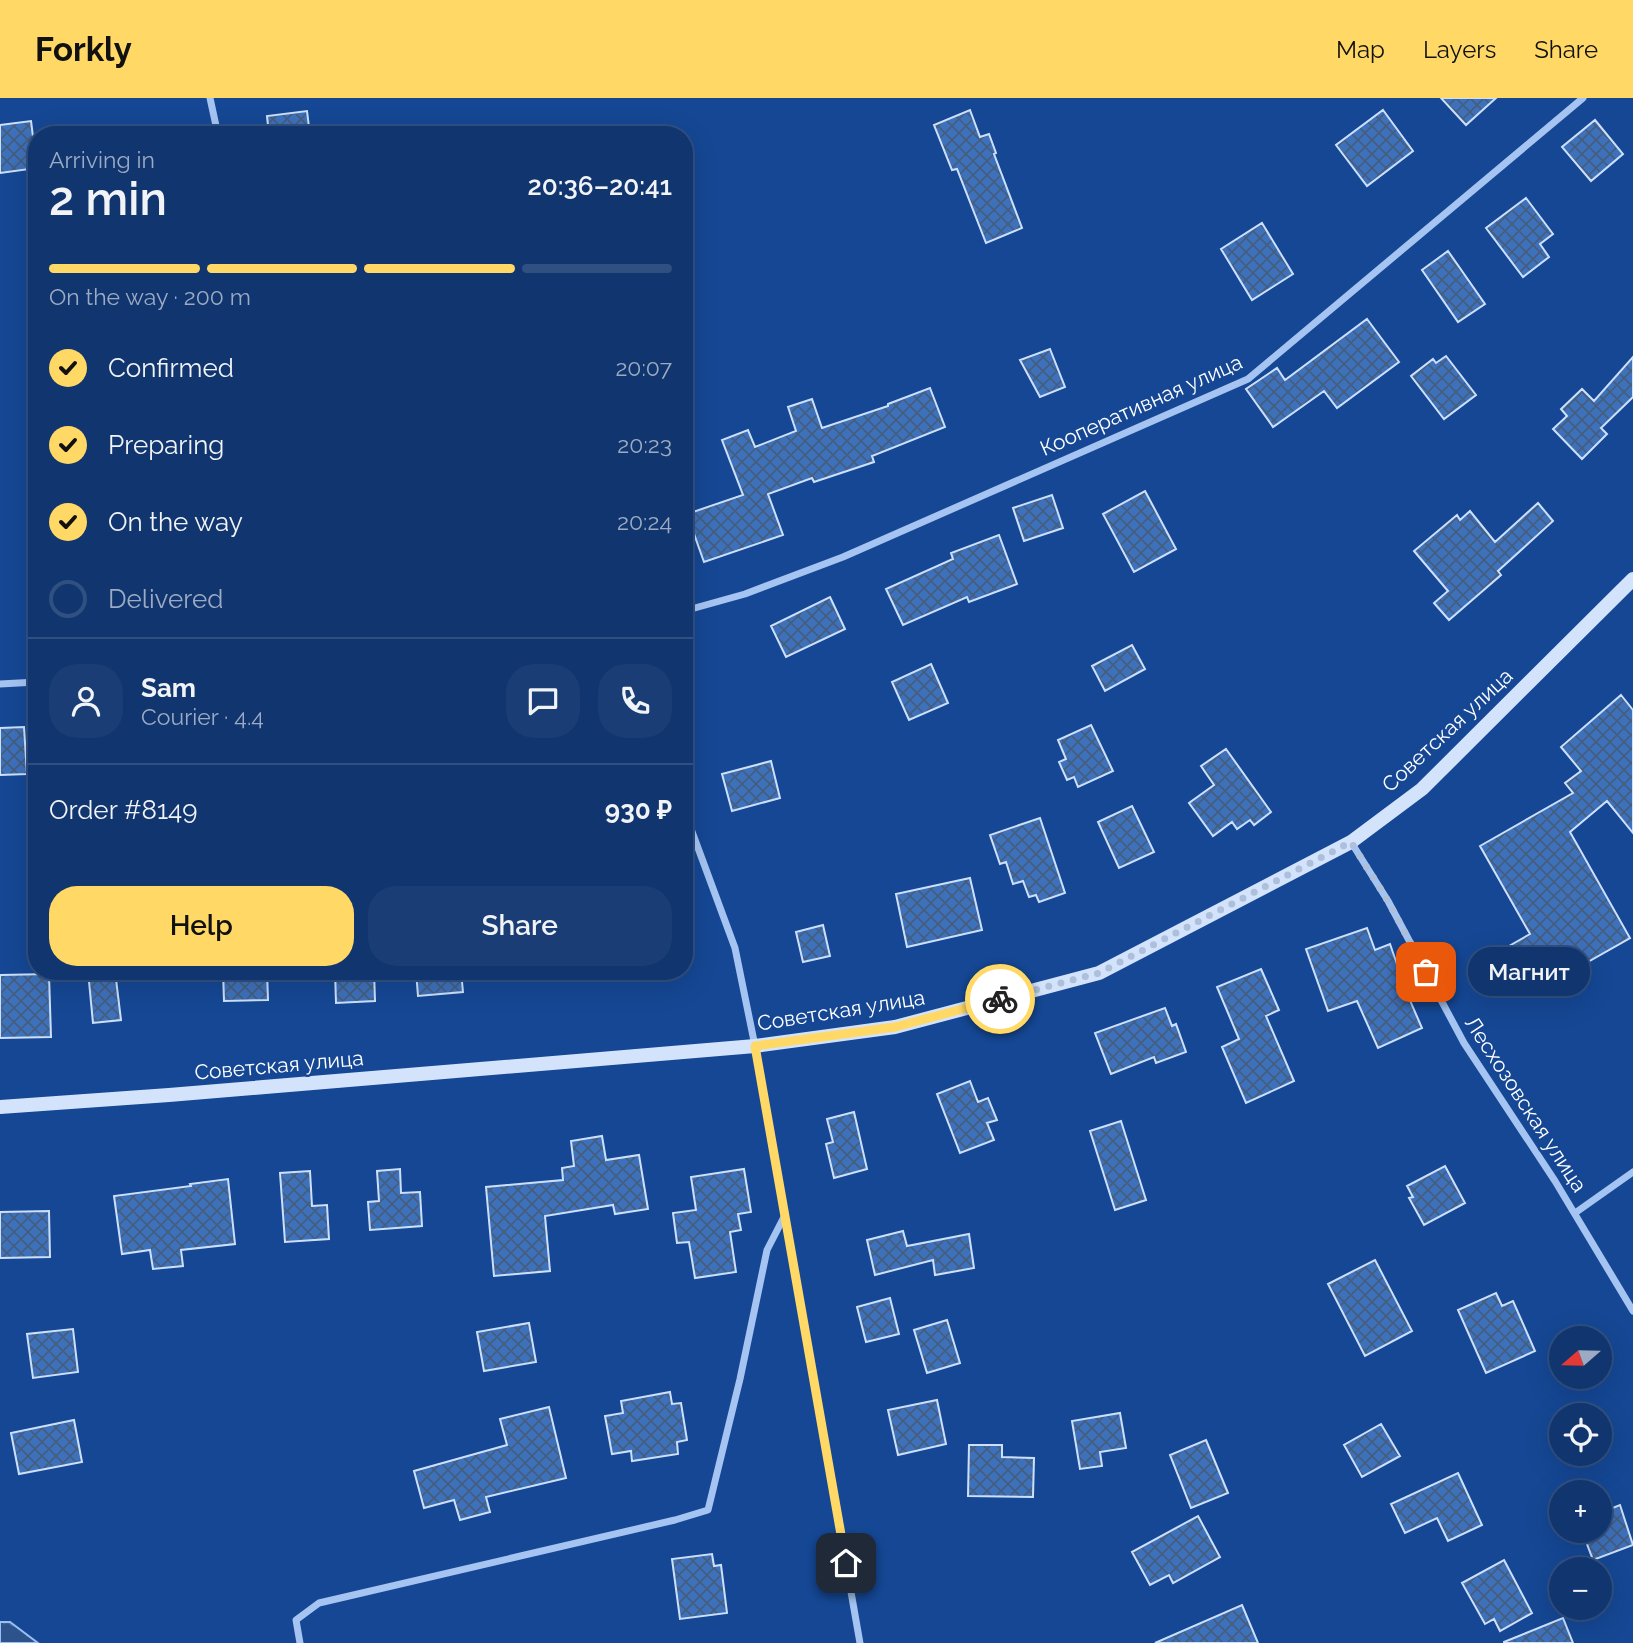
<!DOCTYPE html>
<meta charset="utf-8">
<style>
body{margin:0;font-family:Raleway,sans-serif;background:#193d74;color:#f1f3f6;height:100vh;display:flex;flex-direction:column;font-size:26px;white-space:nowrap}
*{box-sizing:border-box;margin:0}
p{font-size:23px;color:#9cabc3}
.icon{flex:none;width:38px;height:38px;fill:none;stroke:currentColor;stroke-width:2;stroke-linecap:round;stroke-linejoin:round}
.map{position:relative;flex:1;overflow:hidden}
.panel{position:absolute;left:28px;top:28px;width:665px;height:854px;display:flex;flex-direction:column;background:#10356f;border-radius:28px;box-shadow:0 7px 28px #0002,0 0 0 2px #305082}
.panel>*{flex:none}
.needle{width:46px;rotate:250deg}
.tools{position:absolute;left:1549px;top:1228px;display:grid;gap:14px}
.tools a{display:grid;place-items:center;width:63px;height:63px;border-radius:50%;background:#10356f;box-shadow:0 7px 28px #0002,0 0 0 2px #305082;font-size:35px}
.pin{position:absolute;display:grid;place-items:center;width:60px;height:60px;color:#fff;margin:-30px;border-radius:14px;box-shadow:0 4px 10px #0006}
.courier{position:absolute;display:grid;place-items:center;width:70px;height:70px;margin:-35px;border:5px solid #ffd865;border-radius:50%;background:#fff;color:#222;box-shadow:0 2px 9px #0007}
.bubble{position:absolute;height:49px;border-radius:24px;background:#10356f;box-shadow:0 7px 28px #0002,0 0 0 2px #305082;font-size:23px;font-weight:600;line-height:49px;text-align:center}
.overview em{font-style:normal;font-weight:600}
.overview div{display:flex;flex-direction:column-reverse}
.overview{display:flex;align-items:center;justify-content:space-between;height:119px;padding:0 21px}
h1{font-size:46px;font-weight:600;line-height:52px}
.bar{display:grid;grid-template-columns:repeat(4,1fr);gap:10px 7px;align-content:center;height:84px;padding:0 21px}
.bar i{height:9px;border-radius:5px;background:#305082}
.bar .on{background:#ffd865}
.bar p{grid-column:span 4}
.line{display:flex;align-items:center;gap:18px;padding:0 21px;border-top:2px solid #305082}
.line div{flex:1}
.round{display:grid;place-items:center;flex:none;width:74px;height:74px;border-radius:28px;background:#193d74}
ol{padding:0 21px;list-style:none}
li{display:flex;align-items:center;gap:21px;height:77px}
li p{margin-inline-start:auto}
li .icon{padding:7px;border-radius:50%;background:#ffd865;color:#111;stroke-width:4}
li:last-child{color:#9cabc3}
li i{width:38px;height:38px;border:4px solid #305082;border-radius:50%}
.primary-button{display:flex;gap:14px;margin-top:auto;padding:14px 21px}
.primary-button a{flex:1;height:80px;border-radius:28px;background:#ffd865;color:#111;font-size:28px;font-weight:600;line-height:80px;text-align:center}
.primary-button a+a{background:#193d74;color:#f1f3f6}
header{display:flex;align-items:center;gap:42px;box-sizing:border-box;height:98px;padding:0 35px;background:#ffd865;color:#111}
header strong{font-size:33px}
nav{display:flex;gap:38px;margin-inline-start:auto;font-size:24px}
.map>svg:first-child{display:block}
.water{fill:url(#water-ripples);stroke:#97bff4;stroke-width:2}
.building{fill:url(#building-cross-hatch);stroke:#cce0fc;stroke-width:2}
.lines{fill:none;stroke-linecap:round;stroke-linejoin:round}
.street{stroke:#a5c4f1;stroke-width:7}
.secondary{stroke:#d3e3fc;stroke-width:14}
.done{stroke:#adbfda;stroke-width:7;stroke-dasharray:0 12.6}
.route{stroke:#ffd865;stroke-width:9}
.labels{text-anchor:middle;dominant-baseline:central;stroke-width:5;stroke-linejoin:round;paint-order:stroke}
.street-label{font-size:21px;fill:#fff;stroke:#154794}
</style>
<header>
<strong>Forkly</strong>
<nav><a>Map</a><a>Layers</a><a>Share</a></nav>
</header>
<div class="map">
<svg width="1633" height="1545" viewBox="0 0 1633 1545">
<defs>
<pattern id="water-ripples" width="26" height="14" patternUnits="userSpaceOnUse" patternTransform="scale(1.75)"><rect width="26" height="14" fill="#2e538c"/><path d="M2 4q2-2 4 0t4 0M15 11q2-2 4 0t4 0" fill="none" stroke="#4d6d9d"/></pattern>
<pattern id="building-cross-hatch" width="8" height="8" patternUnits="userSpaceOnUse" patternTransform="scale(1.75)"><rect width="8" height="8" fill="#3d71bc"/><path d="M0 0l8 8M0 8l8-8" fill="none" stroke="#455d7e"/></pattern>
</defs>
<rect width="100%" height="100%" fill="#154794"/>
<path class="water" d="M0,1524H10L38,1545H0Z"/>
<path class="building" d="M1441,0H1496L1466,27Z
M970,12L980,39L989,36L996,55L994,56L1022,130L986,145L957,71L952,72L934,27Z
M1383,12L1413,53L1367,88L1336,47Z
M307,13L310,37H269L267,18Z
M1595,22L1623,56L1591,83L1562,49Z
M31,23L37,70L0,75V27Z
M1526,100L1553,136L1540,146L1549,159L1523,179L1486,130Z
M1262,125L1293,176L1252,202L1221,151Z
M1448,153L1485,206L1458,224L1422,172Z
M1367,221L1399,264L1337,310L1324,293L1273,329L1246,291L1277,270L1285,282Z
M1050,251L1065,289L1040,299L1020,262Z
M1446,258L1476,297L1444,321L1411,278L1433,261L1436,265Z
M1633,259V299L1601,330L1607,336L1582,361L1553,331L1567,318L1561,311L1582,291L1594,303Z
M930,290L945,329L872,358L874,364L814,384L812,380L768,396L783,437L704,464L687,416L743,397L722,342L748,332L755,349L796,333L788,309L812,301L822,330L888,308V306Z
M1145,393L1176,451L1134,474L1103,416Z
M1052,397L1063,430L1024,443L1013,410Z
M1538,405L1553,423L1498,473L1501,477L1449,522L1434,505L1448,493L1414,453L1457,417L1460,422L1470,413L1495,444Z
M999,437L1017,486L969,504L967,499L903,527L886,491L953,461L951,455Z
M830,499L845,531L786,559L771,528Z
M1132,547L1145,571L1105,593L1092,568Z
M931,566L948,605L909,622L892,584Z
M1621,597L1633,612V735L1607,703L1570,734L1630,840L1535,894L1509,848L1530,836L1480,748L1573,695L1565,685L1581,673L1561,649Z
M1091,627L1113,673L1078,689L1074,679L1067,682L1059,664L1066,661L1058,642Z
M24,629L27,676L0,677V630Z
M1226,651L1271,714L1254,727L1250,722L1237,731L1232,724L1213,738L1189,705L1214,687L1201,668Z
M771,663L780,700L732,713L722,676Z
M1132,708L1154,754L1119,770L1098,724Z
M1040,720L1065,795L1039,804L1036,797L1029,799L1023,783L1013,786L1006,764L1000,766L990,737Z
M970,780L982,832L907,849L896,796Z
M823,827L830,858L803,864L796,834Z
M1367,830L1375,852L1390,846L1408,898L1422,930L1378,950L1357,903L1328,913L1306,851Z
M1261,871L1279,912L1266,918L1294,983L1246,1005L1222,949L1239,941L1217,889Z
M88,873H115L121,922L93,925Z
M223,873H267L268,902L224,903Z
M335,873H374L375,903L336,905Z
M416,873H461L463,894L418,898Z
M49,876L51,939L0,940V877Z
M1165,910L1172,928L1176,926L1186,954L1156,965L1154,959L1111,976L1095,935Z
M970,983L978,1004L988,1000L997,1022L987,1025L994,1042L960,1055L937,996Z
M854,1014L867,1071L834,1080L826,1046L833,1044L827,1021Z
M1121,1023L1146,1102L1115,1112L1090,1033Z
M602,1038L606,1062L639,1057L648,1111L615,1116L613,1107L545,1118L550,1173L494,1178L486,1089L563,1082L562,1070L574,1068L571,1043Z
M1445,1068L1465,1105L1424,1127L1409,1100L1413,1099L1407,1088Z
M400,1071L401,1095L420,1094L422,1128L370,1132L368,1104L379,1103L377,1073Z
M744,1071L751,1114L738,1116L741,1132L730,1134L736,1174L695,1180L689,1144L677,1145L673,1115L696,1112L691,1079Z
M310,1073L312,1108L327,1107L329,1141L285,1144L280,1075Z
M228,1081L235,1146L181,1152L183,1168L153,1171L150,1152L122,1156L114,1098L191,1088L190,1086Z
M49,1113L50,1159L0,1160V1114Z
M903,1133L907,1148L969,1136L974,1170L935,1177L933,1162L875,1177L867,1142Z
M1375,1162L1412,1233L1365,1258L1328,1186Z
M1496,1195L1502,1208L1513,1203L1535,1253L1486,1275L1458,1212Z
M890,1200L899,1236L866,1244L857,1209Z
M947,1222L960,1265L927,1275L914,1232Z
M529,1225L536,1264L484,1273L477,1234Z
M73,1231L78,1274L33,1280L27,1236Z
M670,1294L672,1306L681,1305L687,1342L677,1344L678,1356L632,1363L631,1353L612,1356L605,1318L623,1315L621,1303Z
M937,1302L946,1346L898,1357L888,1312Z
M549,1309L566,1380L486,1399L490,1414L460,1422L454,1402L424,1410L414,1373L507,1347L500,1321Z
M1120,1315L1126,1350L1100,1354L1102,1368L1080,1371L1072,1323Z
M74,1322L82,1364L19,1376L11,1335Z
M1381,1326L1400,1358L1362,1379L1344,1347Z
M1206,1342L1228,1395L1191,1410L1170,1357Z
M969,1347H1002V1359L1034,1360L1033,1399L968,1398Z
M1458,1375L1482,1427L1448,1443L1437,1420L1405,1435L1391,1406Z
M1620,1407L1633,1447L1593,1462L1582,1433H1600V1415Z
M1198,1418L1220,1459L1173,1485L1169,1477L1150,1487L1132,1454Z
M712,1456L714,1468L721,1467L727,1515L680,1521L672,1461Z
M1504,1462L1532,1515L1500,1533L1494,1521L1485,1526L1462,1485Z
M1242,1507L1258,1545H1155Z
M1563,1520L1573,1545H1504V1544Z"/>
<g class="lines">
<path class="street" d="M210,0L218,37
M684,513L745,496L843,459L1248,281L1583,0
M0,586L37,584
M684,712L735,850L755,948L860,1545
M1351,744L1388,803L1464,945L1555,1083L1633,1213
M1575,1115L1633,1074
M300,1545L296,1522L319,1505L675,1422L708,1412L740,1281L767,1152L785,1117"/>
<path class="secondary" d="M0,1009L169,997L755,948L895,929L1099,875L1351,744L1422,691L1633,481"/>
</g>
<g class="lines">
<path class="done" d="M1000,901L1099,875L1351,744L1388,803L1426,874"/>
<path class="route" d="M846,1465L755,948L895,929L1000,901"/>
</g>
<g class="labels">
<g class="street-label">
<text transform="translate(1141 307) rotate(-24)">Кооперативная улица</text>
<text transform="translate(1447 632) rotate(-43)">Советская улица</text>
<text transform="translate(841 912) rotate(-9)">Советская улица</text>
<text transform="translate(279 967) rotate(-5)">Советская улица</text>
<text transform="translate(1526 1006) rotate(57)">Лесхозовская улица</text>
</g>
</g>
</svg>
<div class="tools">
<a><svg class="needle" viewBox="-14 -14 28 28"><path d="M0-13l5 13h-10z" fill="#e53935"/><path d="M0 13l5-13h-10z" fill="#9cabc3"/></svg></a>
<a><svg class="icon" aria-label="locate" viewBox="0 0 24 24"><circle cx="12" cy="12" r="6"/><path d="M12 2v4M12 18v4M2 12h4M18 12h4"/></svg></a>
<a>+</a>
<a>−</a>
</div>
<div class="pin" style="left:1426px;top:874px;background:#ea580c"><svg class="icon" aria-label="bag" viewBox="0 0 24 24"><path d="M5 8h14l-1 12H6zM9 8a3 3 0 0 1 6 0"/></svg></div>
<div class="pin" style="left:846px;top:1465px;background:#1f2937"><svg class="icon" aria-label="home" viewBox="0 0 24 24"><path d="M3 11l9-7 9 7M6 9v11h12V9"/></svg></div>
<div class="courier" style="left:1000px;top:901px"><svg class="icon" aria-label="bike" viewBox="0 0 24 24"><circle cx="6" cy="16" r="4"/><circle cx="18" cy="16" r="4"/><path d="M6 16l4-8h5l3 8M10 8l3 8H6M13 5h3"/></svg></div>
<div class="bubble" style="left:1468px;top:849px;width:122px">Магнит</div>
<section class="panel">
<div class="overview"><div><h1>2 min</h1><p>Arriving in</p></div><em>20:36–20:41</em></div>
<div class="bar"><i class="on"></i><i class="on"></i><i class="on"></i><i></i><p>On the way · 200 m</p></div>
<ol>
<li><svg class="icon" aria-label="check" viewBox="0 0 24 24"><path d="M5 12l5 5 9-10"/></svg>Confirmed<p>20:07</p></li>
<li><svg class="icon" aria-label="check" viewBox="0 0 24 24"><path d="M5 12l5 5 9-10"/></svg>Preparing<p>20:23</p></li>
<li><svg class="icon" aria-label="check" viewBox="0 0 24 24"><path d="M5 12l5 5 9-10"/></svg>On the way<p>20:24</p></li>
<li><i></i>Delivered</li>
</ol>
<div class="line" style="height:126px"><a class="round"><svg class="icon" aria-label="person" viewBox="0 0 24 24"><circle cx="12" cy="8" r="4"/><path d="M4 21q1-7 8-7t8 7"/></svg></a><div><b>Sam</b><p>Courier · 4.4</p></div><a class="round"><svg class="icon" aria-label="chat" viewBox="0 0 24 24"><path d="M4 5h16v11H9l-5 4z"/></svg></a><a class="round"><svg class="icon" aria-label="phone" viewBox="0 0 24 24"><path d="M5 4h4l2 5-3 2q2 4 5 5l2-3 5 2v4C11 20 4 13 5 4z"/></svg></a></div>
<div class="line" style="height:91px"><div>Order #8149</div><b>930 ₽</b></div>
<div class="primary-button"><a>Help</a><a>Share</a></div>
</section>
</div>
